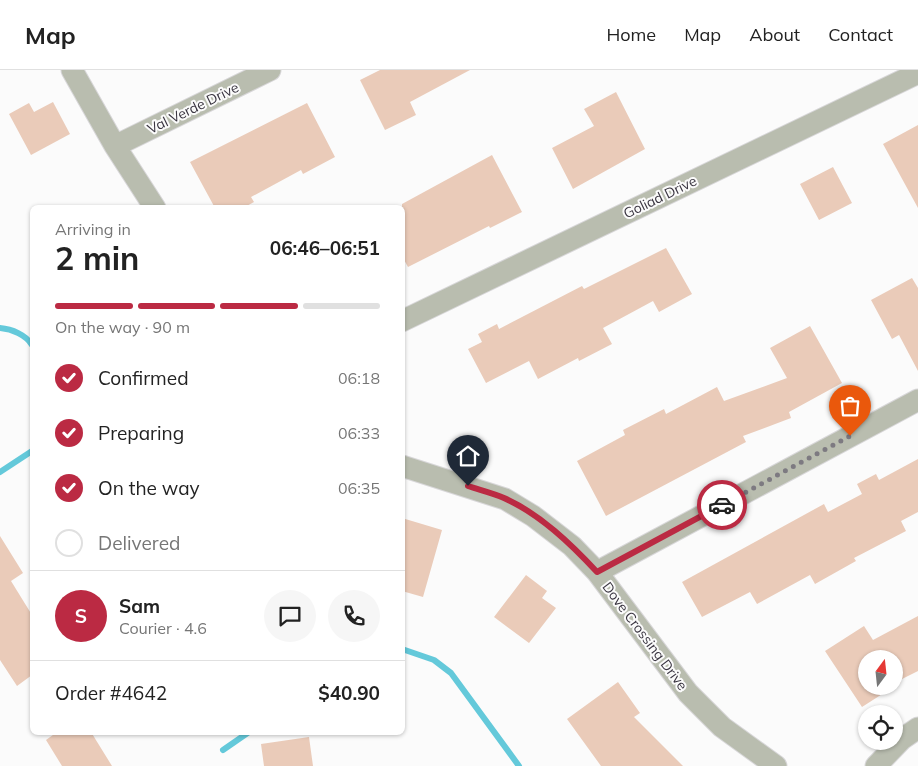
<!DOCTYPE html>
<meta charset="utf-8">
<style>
body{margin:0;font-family:Mulish,sans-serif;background:#f6f6f6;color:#222;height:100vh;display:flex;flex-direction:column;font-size:19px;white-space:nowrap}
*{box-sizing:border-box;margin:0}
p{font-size:16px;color:#767676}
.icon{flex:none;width:28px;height:28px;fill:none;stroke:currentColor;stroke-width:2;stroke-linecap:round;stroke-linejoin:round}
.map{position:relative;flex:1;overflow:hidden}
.drawer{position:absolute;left:30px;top:135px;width:375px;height:530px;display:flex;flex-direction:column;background:#fff;border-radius:8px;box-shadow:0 1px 4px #0004}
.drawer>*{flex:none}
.needle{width:32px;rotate:15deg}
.tools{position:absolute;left:858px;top:580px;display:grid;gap:10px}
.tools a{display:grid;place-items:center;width:45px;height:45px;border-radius:50%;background:#fff;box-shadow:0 1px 4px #0004;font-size:25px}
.pin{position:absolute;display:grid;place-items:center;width:42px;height:42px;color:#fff;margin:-51px -21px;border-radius:50% 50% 50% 0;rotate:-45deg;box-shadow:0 0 5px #0007}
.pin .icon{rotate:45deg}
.courier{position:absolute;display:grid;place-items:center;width:50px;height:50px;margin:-25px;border:4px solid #bb2a43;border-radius:50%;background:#fff;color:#222;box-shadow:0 1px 6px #0007}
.summary em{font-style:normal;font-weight:700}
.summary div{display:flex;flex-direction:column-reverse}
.summary{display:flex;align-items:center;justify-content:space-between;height:85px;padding:0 25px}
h1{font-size:32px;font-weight:700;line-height:38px}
.bar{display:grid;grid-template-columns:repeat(4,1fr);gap:8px 5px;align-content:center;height:60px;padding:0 25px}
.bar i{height:6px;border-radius:4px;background:#e0e0e0}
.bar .selected{background:#bb2a43}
.bar p{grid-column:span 4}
.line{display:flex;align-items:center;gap:12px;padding:0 25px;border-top:1px solid #e0e0e0}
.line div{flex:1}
.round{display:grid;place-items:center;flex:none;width:52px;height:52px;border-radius:26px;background:#f6f6f6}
ol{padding:0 25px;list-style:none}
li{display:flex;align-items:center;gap:15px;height:55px}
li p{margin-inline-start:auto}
li .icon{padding:5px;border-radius:50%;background:#bb2a43;color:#fff;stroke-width:4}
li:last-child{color:#767676}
li i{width:28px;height:28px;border:2px solid #e0e0e0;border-radius:50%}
header{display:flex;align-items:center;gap:30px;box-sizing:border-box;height:70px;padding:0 25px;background:#fff;border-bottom:1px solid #e0e0e0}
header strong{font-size:24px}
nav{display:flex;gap:28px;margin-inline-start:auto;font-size:18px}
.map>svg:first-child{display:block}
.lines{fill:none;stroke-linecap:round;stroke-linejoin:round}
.stream{stroke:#64c9da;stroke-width:6}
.building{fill:#eacbb9;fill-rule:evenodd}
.minor-casing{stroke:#d8d7d9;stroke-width:23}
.minor{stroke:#b9bdaf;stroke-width:21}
.done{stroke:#7d7a81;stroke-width:5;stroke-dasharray:0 9}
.route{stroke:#bb2a43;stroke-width:6}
.labels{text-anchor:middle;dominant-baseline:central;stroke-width:4;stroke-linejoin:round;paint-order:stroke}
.street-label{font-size:14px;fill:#393440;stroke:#fbfbfb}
</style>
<header>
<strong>Map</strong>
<nav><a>Home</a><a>Map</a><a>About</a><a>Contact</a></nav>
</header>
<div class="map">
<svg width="918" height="696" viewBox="0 0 918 696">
<rect width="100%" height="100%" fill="#fbfbfb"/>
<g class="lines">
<path class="stream" d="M0,258C12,259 26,265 32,275
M0,402L32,381
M402,579L434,590L451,603L519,696
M223,680L249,662"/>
</g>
<path class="building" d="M380,0H470L410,32L416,45L385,60L360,10Z
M616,22L645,79L573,119L552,78L594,56L584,39Z
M53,32L70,64L31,85L9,44L29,33L34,42Z
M307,33L335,87L303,104L301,100L251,127L254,132L243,138H215L190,92Z
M918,55V138L883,74Z
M492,85L522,142L490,158L489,156L408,197L402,186V134Z
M833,97L852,133L819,150L800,114Z
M666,178L692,224L659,242L653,231L603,258L612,274L579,291L578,288L538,309L529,291L486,313L468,279L482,272L478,264L497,254L499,259L582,216L584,219Z
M912,208L918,218V301L899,265L892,269L871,230Z
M810,256L842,313L789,342L791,348L743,366L746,372L606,446L577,391L625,365L623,360L664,339L666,344L717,317L724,331L787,308L770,278Z
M918,389V442L901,451L906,461L854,488L856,491L815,514L810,505L757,534L750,522L702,547L682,512L824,434L828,442L862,424L857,414L876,404L879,410Z
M402,448L442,460L423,527L402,521Z
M0,466L23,503L11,511L32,545V605L17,616L0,590Z
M526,505L547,521L542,528L556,538L529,573L494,547Z
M918,546V601L900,610L901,612L862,637L825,581L864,556L873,570ZM866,589H894V616H866Z
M618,612L640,643L634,647L683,696H601L567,649Z
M57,662H91L112,696H62L46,670Z
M309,667L313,696H264L261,674Z"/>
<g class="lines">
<defs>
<path id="minor" d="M72,0L115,76L155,138
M115,76L270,0
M402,251L918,3
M402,396L505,429L533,446L572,476L597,502L688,623L722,657L776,696
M597,502L918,330
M876,696L902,669L918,658"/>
</defs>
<use href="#minor" class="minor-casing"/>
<use href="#minor" class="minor"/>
</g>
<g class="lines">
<path class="done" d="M722,435L850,366"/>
<path class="route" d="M468,416C480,420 493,423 504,428C540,444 571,474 597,502L722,435"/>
</g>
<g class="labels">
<g class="street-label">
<text transform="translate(193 38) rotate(-26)">Val Verde Drive</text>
<text transform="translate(660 127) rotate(-26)">Goliad Drive</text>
<text transform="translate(645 566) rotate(53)">Dove Crossing Drive</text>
</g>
</g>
</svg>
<div class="tools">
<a><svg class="needle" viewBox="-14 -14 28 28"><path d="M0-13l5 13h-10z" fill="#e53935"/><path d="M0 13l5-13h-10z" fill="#767676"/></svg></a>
<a><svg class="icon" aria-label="locate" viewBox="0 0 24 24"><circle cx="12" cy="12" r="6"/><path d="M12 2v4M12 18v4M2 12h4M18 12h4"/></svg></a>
</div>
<div class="pin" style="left:850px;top:366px;background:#ea580c"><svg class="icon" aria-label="bag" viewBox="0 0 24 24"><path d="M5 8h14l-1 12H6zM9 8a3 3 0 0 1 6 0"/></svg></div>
<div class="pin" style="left:468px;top:416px;background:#1f2937"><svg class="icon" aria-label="home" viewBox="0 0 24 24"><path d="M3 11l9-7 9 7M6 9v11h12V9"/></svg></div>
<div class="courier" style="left:722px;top:435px"><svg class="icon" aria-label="car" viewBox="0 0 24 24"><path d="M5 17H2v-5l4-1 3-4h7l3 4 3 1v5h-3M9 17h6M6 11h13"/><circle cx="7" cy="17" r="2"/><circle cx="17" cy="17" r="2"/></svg></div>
<section class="drawer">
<div class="summary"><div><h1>2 min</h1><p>Arriving in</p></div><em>06:46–06:51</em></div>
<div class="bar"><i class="selected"></i><i class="selected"></i><i class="selected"></i><i></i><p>On the way · 90 m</p></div>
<ol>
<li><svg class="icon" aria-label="check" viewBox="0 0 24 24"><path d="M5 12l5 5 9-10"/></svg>Confirmed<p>06:18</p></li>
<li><svg class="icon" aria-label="check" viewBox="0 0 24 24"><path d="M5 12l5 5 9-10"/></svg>Preparing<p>06:33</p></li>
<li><svg class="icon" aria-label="check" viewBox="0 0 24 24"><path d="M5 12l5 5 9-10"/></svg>On the way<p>06:35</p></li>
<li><i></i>Delivered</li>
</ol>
<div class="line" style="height:90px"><b class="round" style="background:#bb2a43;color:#fff">S</b><div><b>Sam</b><p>Courier · 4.6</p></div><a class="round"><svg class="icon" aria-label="chat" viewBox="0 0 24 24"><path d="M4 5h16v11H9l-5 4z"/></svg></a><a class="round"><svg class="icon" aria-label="phone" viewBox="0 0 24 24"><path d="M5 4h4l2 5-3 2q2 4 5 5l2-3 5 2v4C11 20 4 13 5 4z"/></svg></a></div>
<div class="line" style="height:65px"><div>Order #4642</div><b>$40.90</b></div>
</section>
</div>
